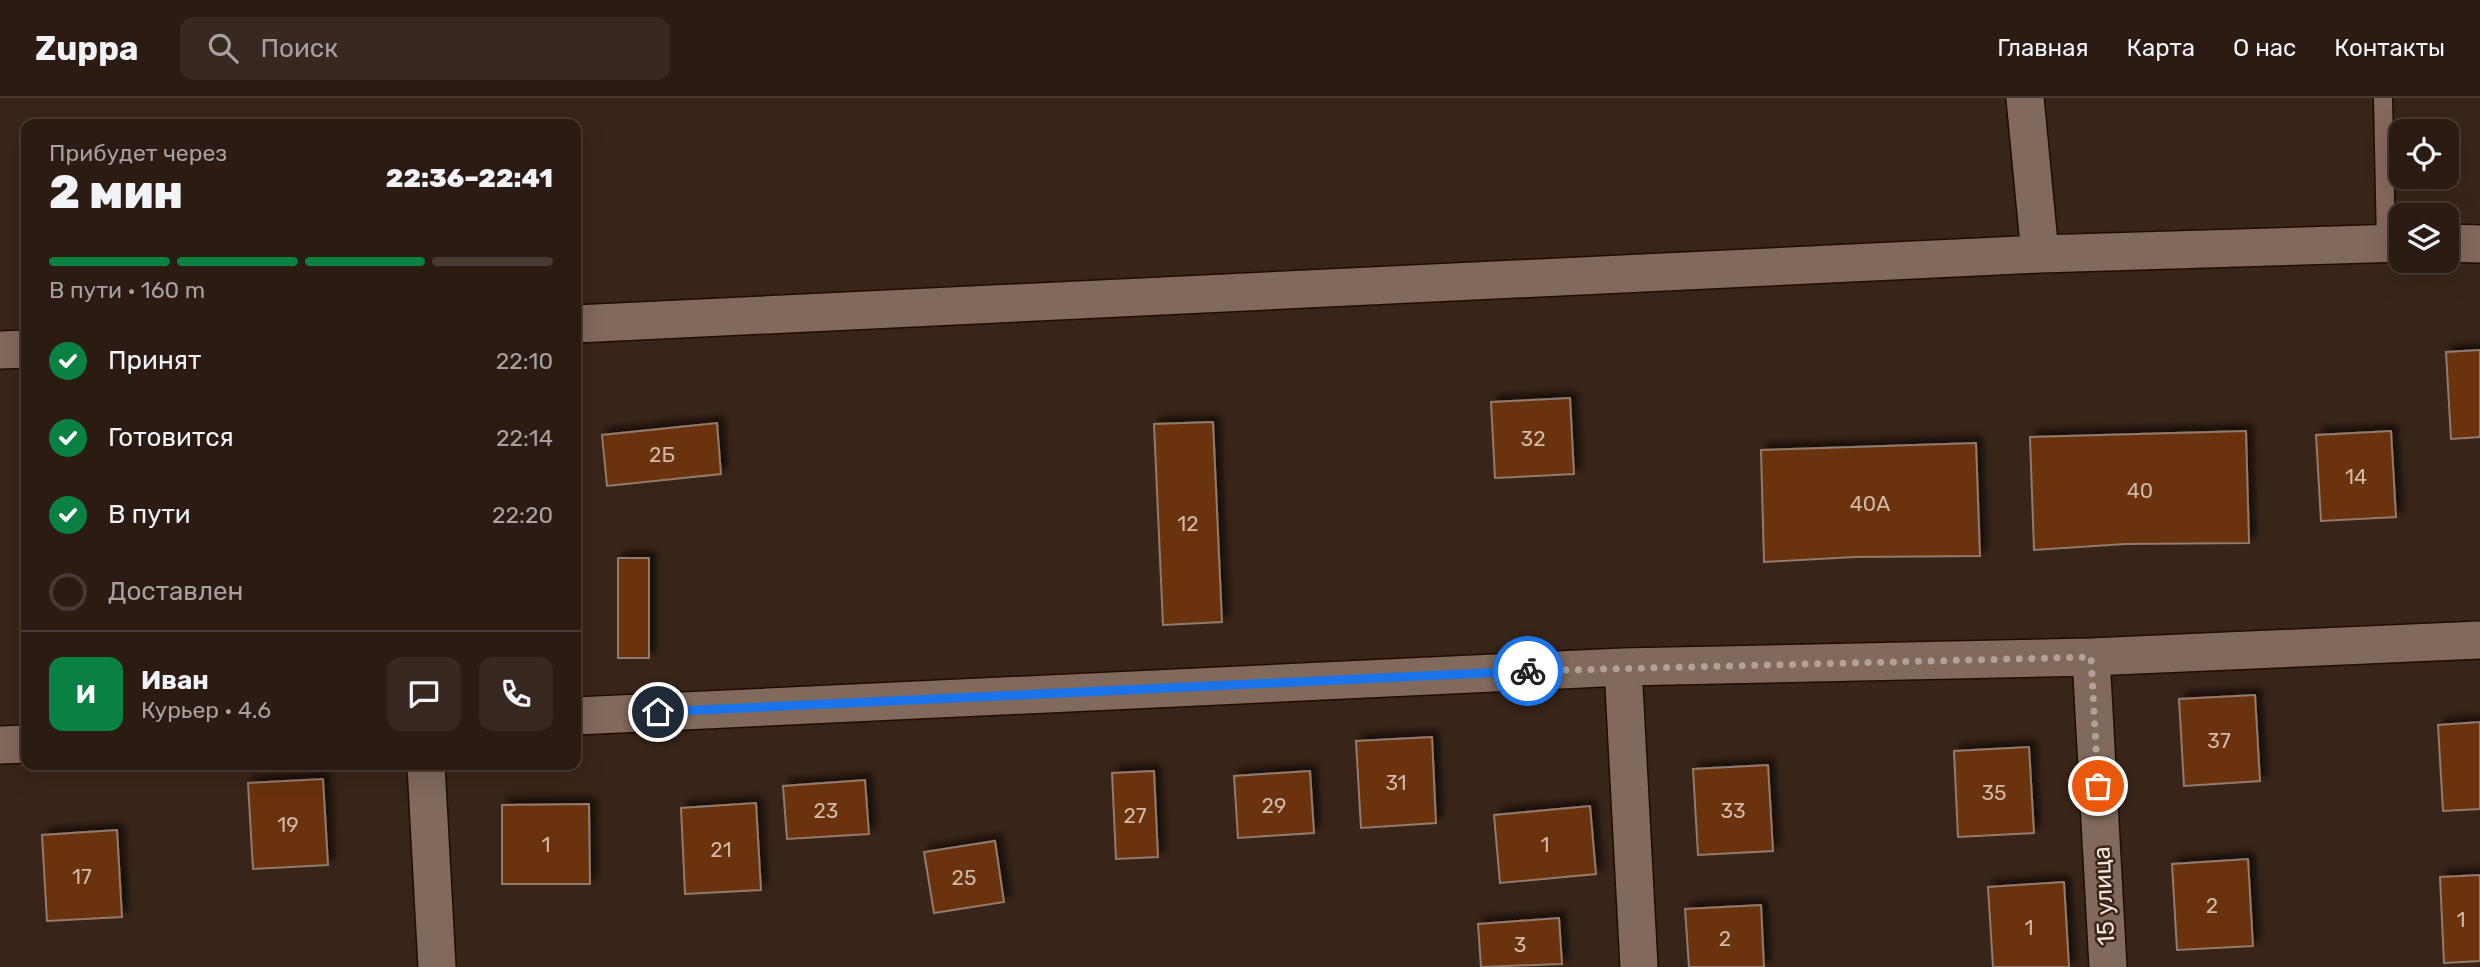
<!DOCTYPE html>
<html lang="ru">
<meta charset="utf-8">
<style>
body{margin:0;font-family:Rubik,sans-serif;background:#372821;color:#f1f3f6;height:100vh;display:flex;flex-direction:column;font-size:26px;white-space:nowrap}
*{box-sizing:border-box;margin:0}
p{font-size:23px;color:#a6a1a0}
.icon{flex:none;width:38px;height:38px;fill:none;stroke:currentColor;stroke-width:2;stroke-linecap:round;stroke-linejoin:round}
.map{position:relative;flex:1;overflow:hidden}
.side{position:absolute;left:21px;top:21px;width:560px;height:651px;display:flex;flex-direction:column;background:#2b1b13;border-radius:14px;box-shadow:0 7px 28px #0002,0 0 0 2px #473933}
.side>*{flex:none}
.controls{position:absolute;left:2389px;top:21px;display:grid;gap:14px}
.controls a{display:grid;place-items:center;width:70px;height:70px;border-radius:14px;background:#2b1b13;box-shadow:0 7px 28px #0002,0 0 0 2px #473933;font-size:35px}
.pin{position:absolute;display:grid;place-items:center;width:60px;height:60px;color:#fff;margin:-30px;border:4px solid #fff;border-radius:50%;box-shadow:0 2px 7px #0007}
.courier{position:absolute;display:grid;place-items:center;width:70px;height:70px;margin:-35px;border:5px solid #1a73e8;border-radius:50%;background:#fff;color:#222;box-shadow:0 2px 9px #0007}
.head em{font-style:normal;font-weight:800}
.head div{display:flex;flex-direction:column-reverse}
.head{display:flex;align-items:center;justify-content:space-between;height:119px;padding:0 28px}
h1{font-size:46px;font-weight:800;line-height:52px}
.bar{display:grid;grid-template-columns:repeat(4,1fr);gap:10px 7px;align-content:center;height:84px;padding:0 28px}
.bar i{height:9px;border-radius:5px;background:#473933}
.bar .current{background:#0b8043}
.bar p{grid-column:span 4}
.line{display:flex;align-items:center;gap:18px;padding:0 28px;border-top:2px solid #473933}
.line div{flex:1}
.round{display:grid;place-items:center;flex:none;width:74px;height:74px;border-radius:14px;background:#372821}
ol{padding:0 28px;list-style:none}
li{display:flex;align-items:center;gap:21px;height:77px}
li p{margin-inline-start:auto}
li .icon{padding:7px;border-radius:50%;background:#0b8043;color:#fff;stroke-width:4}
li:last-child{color:#a6a1a0}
li i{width:38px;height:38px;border:4px solid #473933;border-radius:50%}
header{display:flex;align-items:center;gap:42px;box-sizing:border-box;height:98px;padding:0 35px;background:#2b1b13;border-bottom:2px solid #473933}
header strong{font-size:33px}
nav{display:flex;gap:38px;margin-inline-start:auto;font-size:24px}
.search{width:490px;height:63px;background:#372821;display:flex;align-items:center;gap:18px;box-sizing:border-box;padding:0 24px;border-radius:14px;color:#a6a1a0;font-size:26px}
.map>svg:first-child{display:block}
.building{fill:#6b3208;stroke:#927a6c;stroke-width:2;filter:url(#shadow)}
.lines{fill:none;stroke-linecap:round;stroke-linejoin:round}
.service-casing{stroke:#1f0d04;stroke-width:21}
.minor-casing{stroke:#1f0d04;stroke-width:40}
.service{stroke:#81695b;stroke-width:18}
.minor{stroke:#81695b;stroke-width:37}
.done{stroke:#b2a199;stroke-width:7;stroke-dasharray:0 12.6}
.route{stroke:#1a73e8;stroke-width:9}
.labels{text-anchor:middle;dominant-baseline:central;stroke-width:5;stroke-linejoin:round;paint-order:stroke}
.number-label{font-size:21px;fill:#d1b8a8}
.street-label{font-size:24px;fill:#f3e5de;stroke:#392419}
</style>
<header>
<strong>Zuppa</strong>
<div class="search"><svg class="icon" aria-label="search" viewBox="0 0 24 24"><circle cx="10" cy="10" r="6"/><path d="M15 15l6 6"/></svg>Поиск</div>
<nav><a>Главная</a><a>Карта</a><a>О нас</a><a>Контакты</a></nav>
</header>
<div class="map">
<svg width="2480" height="869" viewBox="0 0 2480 869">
<defs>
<filter id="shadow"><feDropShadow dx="6" dy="-6" stdDeviation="3.5" flood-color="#0009"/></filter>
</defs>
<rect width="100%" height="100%" fill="#392419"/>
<path class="building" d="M2480,252V339L2451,341L2446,254Z
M1570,300L1574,376L1495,380L1491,304Z
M1213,324L1222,524L1163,527L1154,326Z
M717,325L721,376L607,388L602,337Z
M2246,333L2249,445L2125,446L2034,452L2030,339Z
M2391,333L2396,419L2321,423L2316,337Z
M1976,345L1980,458L1855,459L1764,464L1761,352Z
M618,460H649V560H618Z
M2255,597L2260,683L2184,688L2179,601Z
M2480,624V711L2443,713L2438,627Z
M1432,639L1436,725L1361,730L1356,643Z
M2029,649L2034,735L1958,739L1954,653Z
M1768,667L1773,753L1698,757L1693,671Z
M1154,673L1158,759L1116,761L1112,675Z
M1310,673L1314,735L1238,740L1234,678Z
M323,681L328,767L253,771L248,685Z
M865,682L869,736L787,741L783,688Z
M756,705L761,792L685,796L681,710Z
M589,706L590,786H502V707Z
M1590,708L1596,776L1500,785L1494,717Z
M117,732L122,819L47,823L42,737Z
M995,743L1004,804L934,815L924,754Z
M2248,761L2253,848L2177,852L2172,766Z
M2480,777V863L2444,865L2440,779Z
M2064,784L2069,869H1993L1988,789Z
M1761,807L1764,869H1689L1685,811Z
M1559,820L1562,866L1481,869L1478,826Z"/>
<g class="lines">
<defs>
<path id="service" d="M2383,0L2386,145"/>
<path id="minor" d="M2025,0L2040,156
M2446,145L2480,146
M576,226L2040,156L2401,145
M0,252L26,251
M2091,559L2108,869
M1623,569L1639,869
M576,618L1623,569L2091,559L2480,542
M0,647L26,646
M426,667L437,869"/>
</defs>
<use href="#service" class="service-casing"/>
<use href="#minor" class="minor-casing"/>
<use href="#service" class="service"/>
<use href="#minor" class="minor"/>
</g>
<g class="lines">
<path class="done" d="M1528,573L2091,559L2098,688"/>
<path class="route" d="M658,614L1528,573"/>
</g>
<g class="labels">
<g class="number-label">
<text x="1533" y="340">32</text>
<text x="662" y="356">2Б</text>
<text x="2356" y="378">14</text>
<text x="2140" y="392">40</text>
<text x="1870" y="405">40А</text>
<text x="1188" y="425">12</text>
<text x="2219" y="642">37</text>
<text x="1396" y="684">31</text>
<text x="1994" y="694">35</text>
<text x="1274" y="707">29</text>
<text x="826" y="712">23</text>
<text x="1733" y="712">33</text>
<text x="1135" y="717">27</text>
<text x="288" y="726">19</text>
<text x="546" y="746">1</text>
<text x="1545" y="746">1</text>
<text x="721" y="751">21</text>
<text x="82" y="778">17</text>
<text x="964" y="779">25</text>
<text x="2212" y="807">2</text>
<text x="2461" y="821">1</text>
<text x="2029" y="829">1</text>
<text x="1725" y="840">2</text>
<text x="1520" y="846">3</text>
</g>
<g class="street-label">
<text transform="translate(2104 798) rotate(-93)">15 улица</text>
</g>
</g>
</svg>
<div class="controls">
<a><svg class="icon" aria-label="locate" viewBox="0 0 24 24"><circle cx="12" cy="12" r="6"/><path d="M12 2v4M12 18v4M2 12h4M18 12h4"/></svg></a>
<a><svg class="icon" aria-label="layers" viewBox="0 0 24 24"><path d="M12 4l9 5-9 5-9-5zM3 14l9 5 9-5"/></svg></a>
</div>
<div class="pin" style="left:2098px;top:688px;background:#ea580c"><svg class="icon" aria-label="bag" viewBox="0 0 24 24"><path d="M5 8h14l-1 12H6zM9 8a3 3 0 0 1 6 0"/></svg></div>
<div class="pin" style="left:658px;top:614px;background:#1f2937"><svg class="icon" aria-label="home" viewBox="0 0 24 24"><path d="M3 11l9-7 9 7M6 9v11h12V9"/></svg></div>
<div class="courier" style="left:1528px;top:573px"><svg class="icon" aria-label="bike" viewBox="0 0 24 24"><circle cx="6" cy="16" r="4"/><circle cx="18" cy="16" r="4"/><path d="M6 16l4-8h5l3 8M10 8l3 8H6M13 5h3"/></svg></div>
<section class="side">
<div class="head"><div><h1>2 мин</h1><p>Прибудет через</p></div><em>22:36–22:41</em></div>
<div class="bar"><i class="current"></i><i class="current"></i><i class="current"></i><i></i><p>В пути · 160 m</p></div>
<ol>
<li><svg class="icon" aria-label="check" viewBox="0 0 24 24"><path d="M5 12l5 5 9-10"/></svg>Принят<p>22:10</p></li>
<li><svg class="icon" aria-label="check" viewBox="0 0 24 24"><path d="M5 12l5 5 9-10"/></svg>Готовится<p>22:14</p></li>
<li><svg class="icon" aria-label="check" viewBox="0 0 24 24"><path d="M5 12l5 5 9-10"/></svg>В пути<p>22:20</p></li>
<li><i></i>Доставлен</li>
</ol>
<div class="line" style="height:126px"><b class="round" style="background:#0b8043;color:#fff">И</b><div><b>Иван</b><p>Курьер · 4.6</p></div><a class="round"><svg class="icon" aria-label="chat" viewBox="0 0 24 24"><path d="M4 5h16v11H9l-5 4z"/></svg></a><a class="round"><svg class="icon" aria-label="phone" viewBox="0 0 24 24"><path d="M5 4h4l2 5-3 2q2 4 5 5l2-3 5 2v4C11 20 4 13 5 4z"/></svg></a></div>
</section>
</div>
